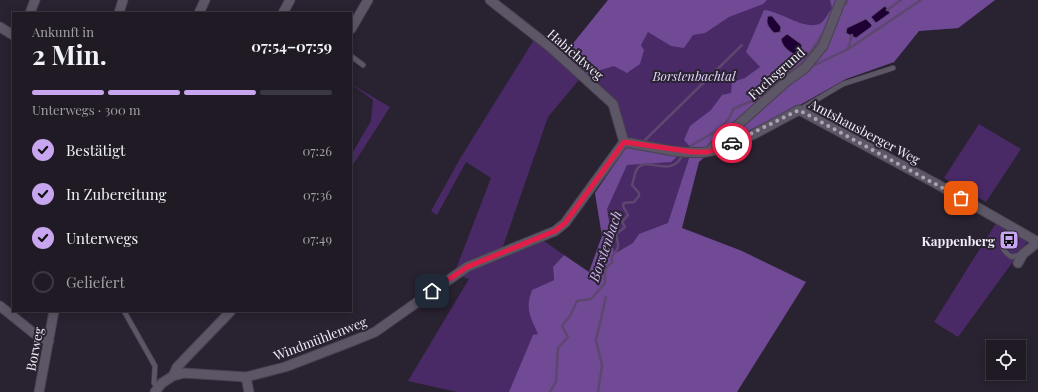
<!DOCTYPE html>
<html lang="de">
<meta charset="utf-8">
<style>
body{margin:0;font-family:"Playfair Display",serif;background:#27232c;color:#f1f3f6;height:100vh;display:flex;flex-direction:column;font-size:15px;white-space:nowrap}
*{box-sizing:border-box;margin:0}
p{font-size:13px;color:#a1a1a6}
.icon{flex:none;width:22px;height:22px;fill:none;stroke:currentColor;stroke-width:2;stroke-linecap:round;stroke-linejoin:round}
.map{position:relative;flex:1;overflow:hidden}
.sheet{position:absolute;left:12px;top:12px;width:340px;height:300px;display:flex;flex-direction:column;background:#1f1a24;border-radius:0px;box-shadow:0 2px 10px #0003,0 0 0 1px #3c3841}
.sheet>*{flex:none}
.controls{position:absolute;left:986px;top:340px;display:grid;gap:8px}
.controls a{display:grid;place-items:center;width:40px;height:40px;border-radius:0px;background:#1f1a24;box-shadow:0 2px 10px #0003,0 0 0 1px #3c3841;font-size:20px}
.pin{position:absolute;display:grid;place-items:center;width:34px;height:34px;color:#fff;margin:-17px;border-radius:8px;box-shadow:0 2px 6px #0006}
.courier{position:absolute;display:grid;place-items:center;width:40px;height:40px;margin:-20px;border:3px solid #e11d48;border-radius:50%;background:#fff;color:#222;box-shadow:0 1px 5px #0007}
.overview em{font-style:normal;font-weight:700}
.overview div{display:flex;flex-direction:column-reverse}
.overview{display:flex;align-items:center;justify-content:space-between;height:68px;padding:0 20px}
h1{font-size:26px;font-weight:700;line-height:30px}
.bar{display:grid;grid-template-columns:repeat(4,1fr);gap:6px 4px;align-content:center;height:48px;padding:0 20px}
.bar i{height:5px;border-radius:3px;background:#3c3841}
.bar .selected{background:#c8a6ef}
.bar p{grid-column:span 4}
ol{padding:0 20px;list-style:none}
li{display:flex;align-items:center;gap:12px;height:44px}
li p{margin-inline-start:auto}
li .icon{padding:4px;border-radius:50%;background:#c8a6ef;color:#111;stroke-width:4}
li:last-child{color:#a1a1a6}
li i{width:22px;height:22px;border:2px solid #3c3841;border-radius:50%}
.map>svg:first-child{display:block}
.green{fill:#492a67;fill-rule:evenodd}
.forest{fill:#704a95}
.water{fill:#1f0035;stroke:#5e476f}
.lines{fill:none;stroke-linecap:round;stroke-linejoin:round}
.stream{stroke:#5e476f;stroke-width:2.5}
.lane-casing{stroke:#47414d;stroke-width:6}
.street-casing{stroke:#47414d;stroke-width:11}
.lane{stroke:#5d5666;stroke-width:4.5}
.street{stroke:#5d5666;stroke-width:9}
.done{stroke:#aaa5b1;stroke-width:4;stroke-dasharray:0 7.2}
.route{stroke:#e11d48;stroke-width:5}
.labels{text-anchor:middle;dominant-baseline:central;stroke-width:4;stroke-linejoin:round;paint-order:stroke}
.street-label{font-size:13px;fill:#f0ecf6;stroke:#292230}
.park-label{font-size:13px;font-style:italic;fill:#e2cff9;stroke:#292230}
.poi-label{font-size:13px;font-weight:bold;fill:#f0ecf6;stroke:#292230;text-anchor:end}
.water-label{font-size:14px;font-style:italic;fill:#d2b5f4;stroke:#292230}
</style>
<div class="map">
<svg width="1038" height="392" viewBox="0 0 1038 392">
<rect width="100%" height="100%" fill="#292230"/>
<path class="green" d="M608,0H995L959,28L919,31L894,62L846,79L741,138L692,149L669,223L742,251L748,263L693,392H457L408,381L469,279L454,274L491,178L466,162L437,215L431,211L461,157L537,35L563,56ZM583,75L617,102L627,146L595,193L602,236L589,272L533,290L554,280L553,267L564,255L541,239L500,255L548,117Z
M351,84L390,107L351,168V155L371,121L373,100Z
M979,124L1021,149L986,202L944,178Z
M996,223L1028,241L958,337L934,322Z"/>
<path class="forest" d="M608,0H767L763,4L729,17L705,33L693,35L684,48L671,46L648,32L641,45L644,50L640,64L627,73L614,66L584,75L563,56Z
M830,0H995L958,28L919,31L894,62L846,79L741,138L712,150L699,162L682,228L742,251L806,282L737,392H509L533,335L538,334C530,316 525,309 532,290L554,280L553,267L564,255L589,272L602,236L595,193L627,146L679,155L671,162L627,165L607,209L614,254L633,243L639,234L668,223L692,149L684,140L690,126L711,110L722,95L731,93L732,82L745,78L760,67L746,52L764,10C781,11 806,32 821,23C825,20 829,12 832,8Z"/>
<path class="water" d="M885,6L890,13L876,23L871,17Z
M768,16H772L781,27L780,32L774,33C769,27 765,24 768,16Z
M866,19L872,25L871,27L856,38L846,33L847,28Z
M787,34L801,44L802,47L794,54C788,51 782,46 781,39Z"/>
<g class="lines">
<path class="stream" d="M846,4L847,0
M887,10L901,0
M848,49L852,35
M815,65L848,49L921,0
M795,69L805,60L826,29
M643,142L742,45
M690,146C705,137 729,128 733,109L758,98L762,79L797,69
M550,392L556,381L558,348L568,337L562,326L570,316L577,301L591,299L605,283C605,274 603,268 612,263V256C621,246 618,246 616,234L625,227L622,222L628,215L623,206L624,203L634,202L639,196V193L632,185C634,180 634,174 637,169C647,155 670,179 682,156
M598,392L602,366L596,340L606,297"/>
<defs>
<path id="lane" d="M351,56L363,65
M799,110L843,84L893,68
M1012,228C1003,238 996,248 1012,257L1022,254
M124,311L155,366L154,383L158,388"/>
<path id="street" d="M490,0L550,47L613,104L624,142
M30,13L35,0
M119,13L123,0
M199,13L205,0
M283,13L290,0
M0,27L13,35
M351,29L368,0
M624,142C650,146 680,155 706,152C731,149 776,122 799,110L935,183L1038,242
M712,148L787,81L805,68L823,46L841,0
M1018,263L1023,254L1038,242
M0,306L41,339L49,341
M173,376L177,367L231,311
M246,377L249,392
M39,392L54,311
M155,392L162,383L173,376L184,373L246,377L285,367L345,344L375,332L467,267L555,231L565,223L624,142"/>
</defs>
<use href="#lane" class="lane-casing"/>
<use href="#street" class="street-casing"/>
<use href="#lane" class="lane"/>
<use href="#street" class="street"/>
</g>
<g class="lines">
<path class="done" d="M732,143L799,110L961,198"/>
<path class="route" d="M432,291L467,267L555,231L565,223L624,142L693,152H708L732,143"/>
</g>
<defs>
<symbol id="bus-square" viewBox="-11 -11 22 22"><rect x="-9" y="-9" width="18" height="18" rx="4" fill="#c8a6ef" stroke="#292230"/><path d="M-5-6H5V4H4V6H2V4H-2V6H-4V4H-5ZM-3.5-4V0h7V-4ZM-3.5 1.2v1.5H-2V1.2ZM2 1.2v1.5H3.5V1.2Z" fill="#111"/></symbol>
</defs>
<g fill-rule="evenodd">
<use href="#bus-square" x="998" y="229" width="22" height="22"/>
</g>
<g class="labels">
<g class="street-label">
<text transform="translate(576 54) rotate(41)">Habichtweg</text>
<text transform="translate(776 73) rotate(-42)">Fuchsgrund</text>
<text transform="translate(865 131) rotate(28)">Amtshausberger Weg</text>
<text transform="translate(320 338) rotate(-21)">Windmühlenweg</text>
<text transform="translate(34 349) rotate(-79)">Borweg</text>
</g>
<g class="park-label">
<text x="694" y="75">Borstenbachtal</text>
</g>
<g class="poi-label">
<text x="995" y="240">Kappenberg</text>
</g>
<g class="water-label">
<text transform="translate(605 246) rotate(-71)">Borstenbach</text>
</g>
</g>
</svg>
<div class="controls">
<a><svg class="icon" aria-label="locate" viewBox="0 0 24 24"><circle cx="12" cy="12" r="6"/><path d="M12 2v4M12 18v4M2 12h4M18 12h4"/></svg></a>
</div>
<div class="pin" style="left:961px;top:198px;background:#ea580c"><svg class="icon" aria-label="bag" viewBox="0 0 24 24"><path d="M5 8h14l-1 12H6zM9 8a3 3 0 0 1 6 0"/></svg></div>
<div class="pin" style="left:432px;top:291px;background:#1f2937"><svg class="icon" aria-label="home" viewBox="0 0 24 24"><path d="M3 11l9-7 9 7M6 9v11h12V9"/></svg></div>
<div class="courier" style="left:732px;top:143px"><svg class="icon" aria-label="car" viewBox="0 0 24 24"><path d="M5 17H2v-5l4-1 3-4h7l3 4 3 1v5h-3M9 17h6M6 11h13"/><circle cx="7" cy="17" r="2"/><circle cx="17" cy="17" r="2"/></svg></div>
<section class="sheet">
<div class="overview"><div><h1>2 Min.</h1><p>Ankunft in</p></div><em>07:54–07:59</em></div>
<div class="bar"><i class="selected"></i><i class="selected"></i><i class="selected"></i><i></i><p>Unterwegs · 300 m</p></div>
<ol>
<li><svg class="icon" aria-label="check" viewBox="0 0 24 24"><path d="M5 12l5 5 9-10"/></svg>Bestätigt<p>07:26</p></li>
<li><svg class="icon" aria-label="check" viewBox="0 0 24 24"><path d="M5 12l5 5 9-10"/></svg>In Zubereitung<p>07:36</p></li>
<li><svg class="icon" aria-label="check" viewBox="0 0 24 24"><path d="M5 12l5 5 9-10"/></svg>Unterwegs<p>07:49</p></li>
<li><i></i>Geliefert</li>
</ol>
</section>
</div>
